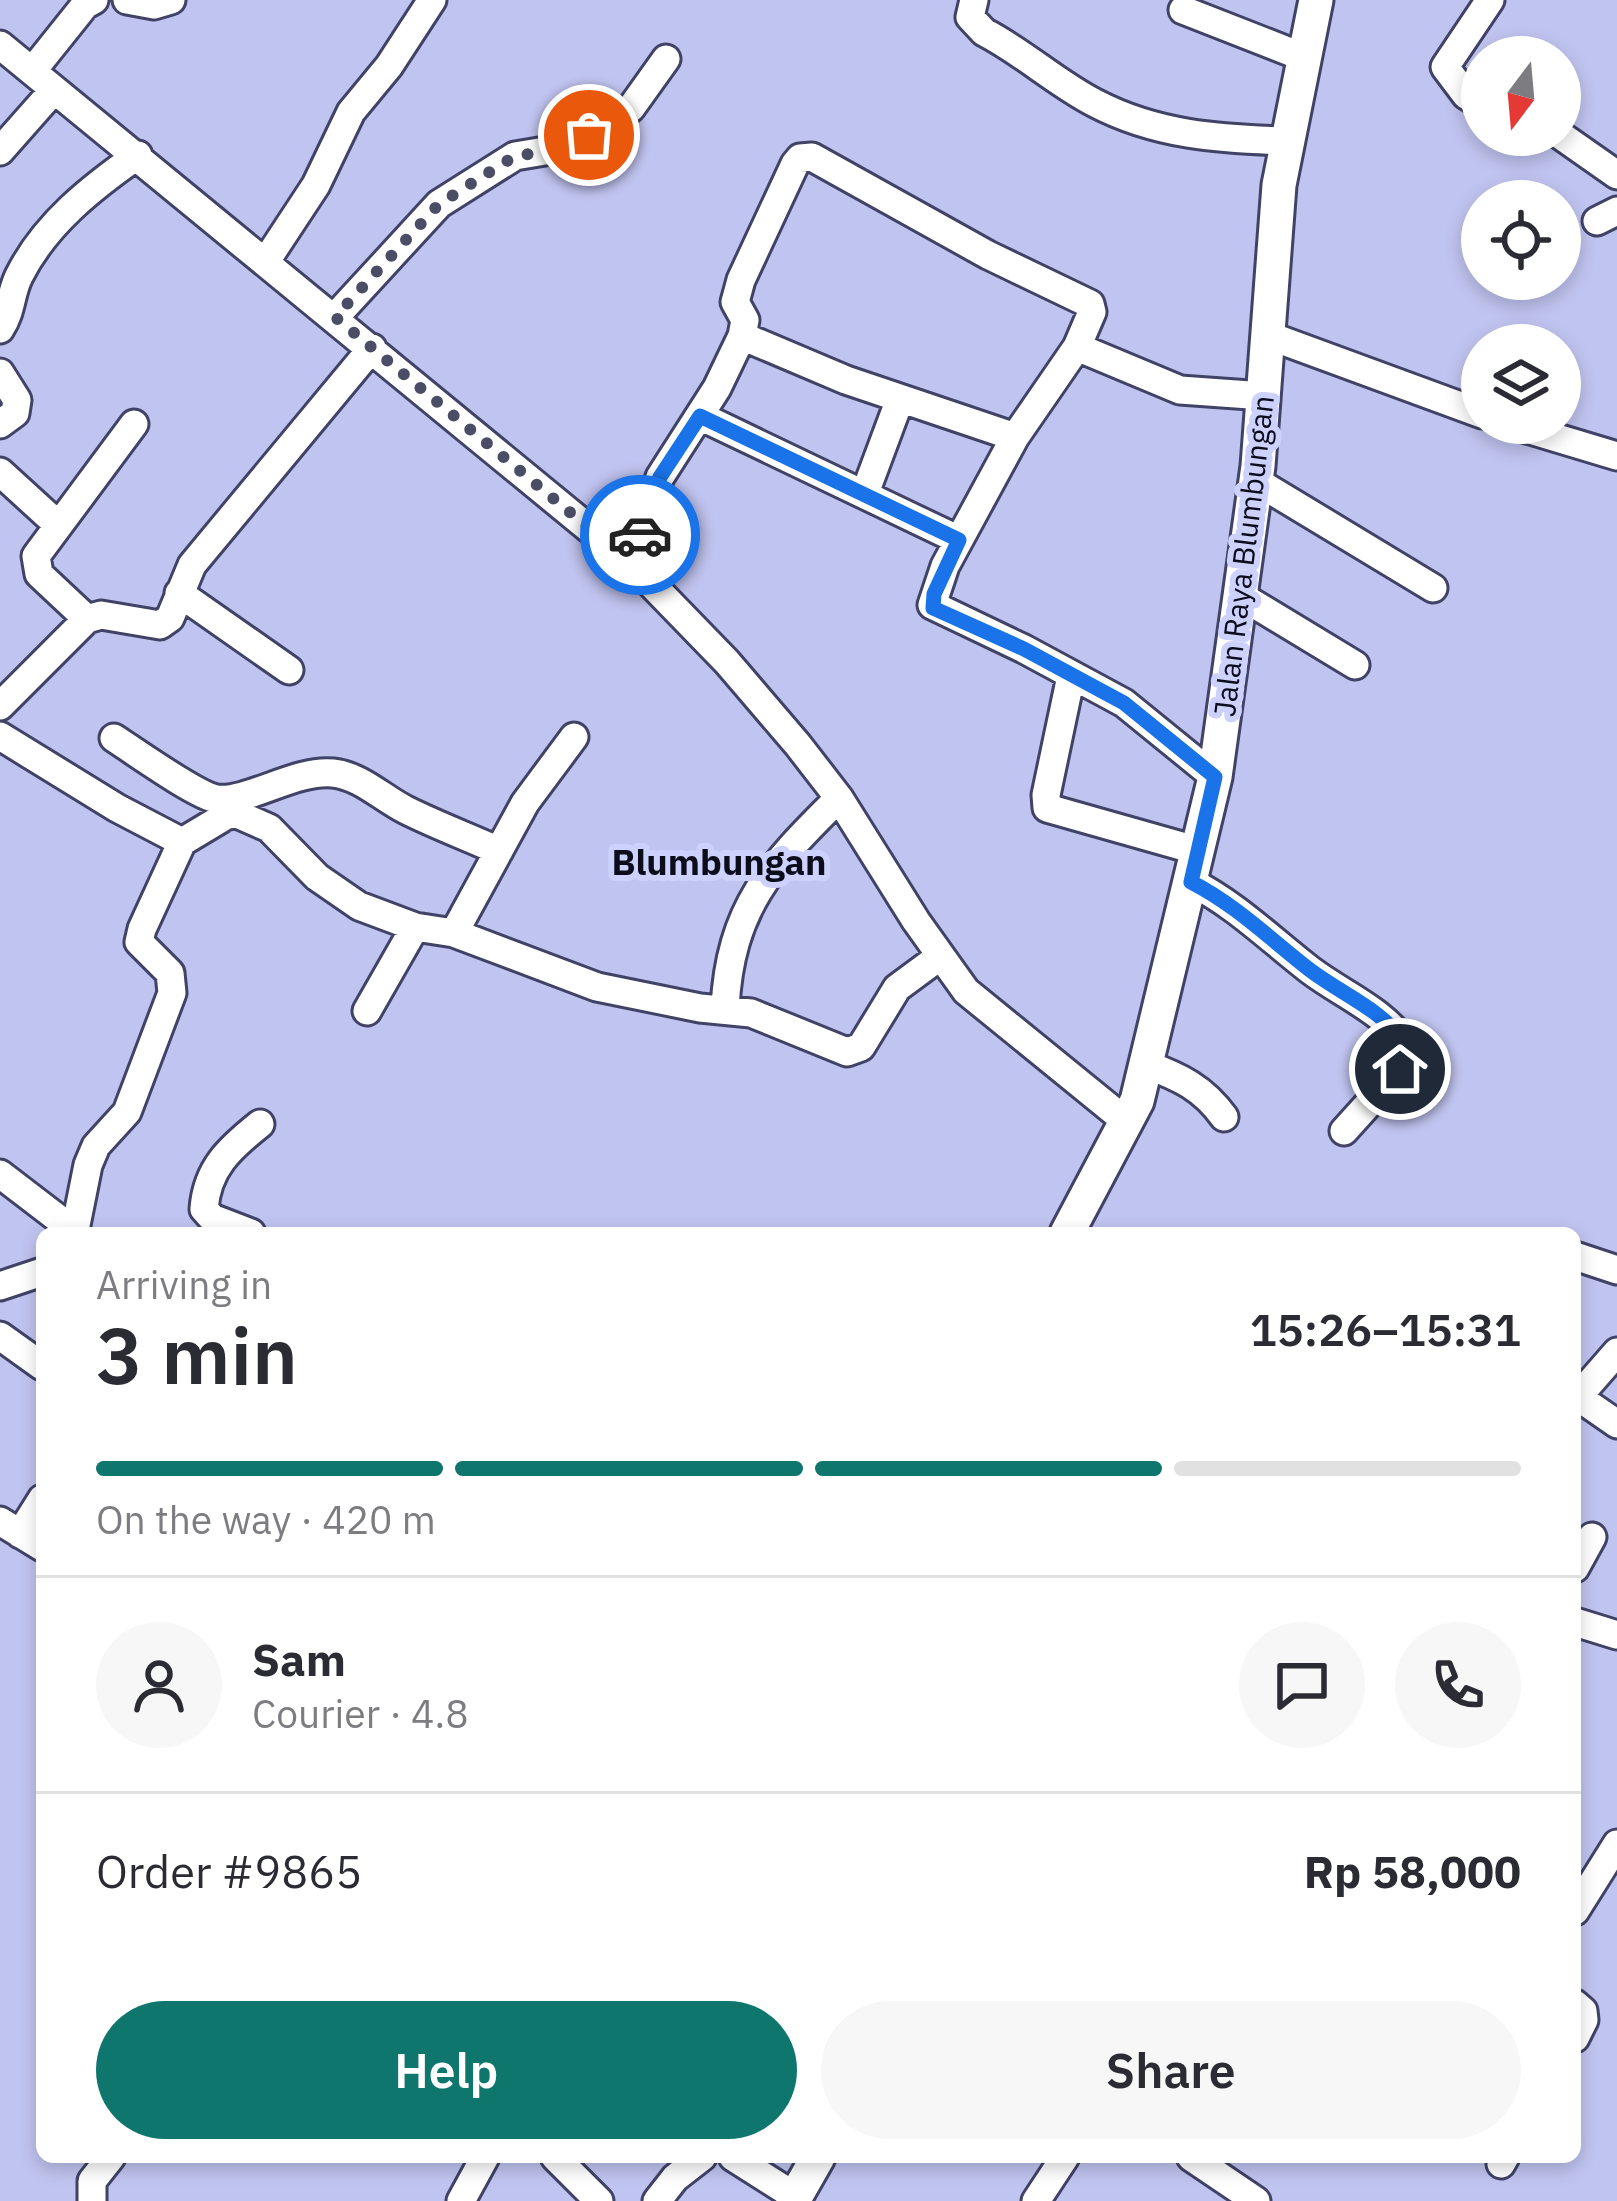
<!DOCTYPE html>
<meta charset="utf-8">
<style>
body{margin:0;font-family:"IBM Plex Sans",sans-serif;background:#f7f7f7;color:#2b2b33;height:100vh;display:flex;flex-direction:column;font-size:45px;white-space:nowrap}
*{box-sizing:border-box;margin:0}
p{font-size:39px;color:#7c7c81}
.icon{flex:none;width:66px;height:66px;fill:none;stroke:currentColor;stroke-width:2;stroke-linecap:round;stroke-linejoin:round}
.map{position:relative;flex:1;overflow:hidden}
.sheet{position:absolute;left:36px;top:1227px;width:1545px;height:936px;display:flex;flex-direction:column;background:#fff;border-radius:18px;box-shadow:0 6px 18px #0003}
.sheet>*{flex:none}
.needle{width:78px;rotate:196deg}
.fabs{position:absolute;left:1461px;top:36px;display:grid;gap:24px}
.fabs a{display:grid;place-items:center;width:120px;height:120px;border-radius:50%;background:#fff;box-shadow:0 6px 18px #0003;font-size:60px}
.pin{position:absolute;display:grid;place-items:center;width:102px;height:102px;color:#fff;margin:-51px;border:6px solid #fff;border-radius:50%;box-shadow:0 3px 12px #0007}
.courier{position:absolute;display:grid;place-items:center;width:120px;height:120px;margin:-60px;border:9px solid #1a73e8;border-radius:50%;background:#fff;color:#222;box-shadow:0 3px 15px #0007}
.overview em{font-style:normal;font-weight:600}
.overview div{display:flex;flex-direction:column-reverse}
.overview{display:flex;align-items:center;justify-content:space-between;height:204px;padding:0 60px}
h1{font-size:78px;font-weight:600;line-height:90px}
.bar{display:grid;grid-template-columns:repeat(4,1fr);gap:18px 12px;align-content:center;height:144px;padding:0 60px}
.bar i{height:15px;border-radius:9px;background:#e1e1e2}
.bar .active{background:#0f766e}
.bar p{grid-column:span 4}
.line{display:flex;align-items:center;gap:30px;padding:0 60px;border-top:3px solid #e1e1e2}
.line div{flex:1}
.round{display:grid;place-items:center;flex:none;width:126px;height:126px;border-radius:63px;background:#f7f7f7}
.button{display:flex;gap:24px;margin-top:auto;padding:24px 60px}
.button a{flex:1;height:138px;border-radius:72px;background:#0f766e;color:#fff;font-size:48px;font-weight:600;line-height:138px;text-align:center}
.button a+a{background:#f7f7f7;color:#2b2b33}
.map>svg:first-child{display:block}
.lines{fill:none;stroke-linecap:round;stroke-linejoin:round}
.minor-casing{stroke:#404266;stroke-width:33}
.major-casing{stroke:#404266;stroke-width:39}
.minor{stroke:#fff;stroke-width:27}
.major{stroke:#fff;stroke-width:33}
.done{stroke:#4b4d66;stroke-width:12;stroke-dasharray:0 21.6}
.route{stroke:#1a73e8;stroke-width:15}
.labels{text-anchor:middle;dominant-baseline:central;stroke-width:12;stroke-linejoin:round;paint-order:stroke}
.street-label{font-size:30px;fill:#0c0d1b;stroke:#cdd1fd}
.quarter-label{font-size:36px;font-weight:bold;fill:#0c0d1b;stroke:#cdd1fd}
</style>
<div class="map">
<svg width="1617" height="2201" viewBox="0 0 1617 2201">
<rect width="100%" height="100%" fill="#c0c4f0"/>
<g class="lines">
<defs>
<path id="minor" d="M127,0L154,5L171,0
M974,0L970,17L984,32C1023,52 1056,83 1095,103C1156,135 1219,139 1287,141
M1183,10L1303,57
M0,45L631,563L727,662L798,745L839,798L916,921L966,991L1127,1122
M33,70L85,5L94,0
M1482,105L1466,95L1445,67L1490,0
M1560,135L1617,175
M0,151L53,91
M1597,221L1617,211
M266,261L316,185L351,112L389,66L432,0
M335,317L439,204L515,156L545,151L589,135L631,108L666,59
M0,329C12,311 10,294 19,276C45,224 91,188 138,155
M1267,335L1482,414
M742,336L846,380L1015,437
M1077,347L1180,390L1264,396
M0,373L17,400L15,413L0,424
M700,416L959,540
M1507,423L1617,456
M0,472L57,524
M1256,481L1433,588
M865,493L900,399
M631,563L660,477L717,388L742,336L745,320L735,302L741,280L795,164L800,158L812,157L988,255L1090,304L1092,312L1077,347L1015,437L945,566L932,605L1024,649L1124,703L1215,777
M179,593L289,670
M1241,596L1355,665
M87,619L39,574L36,556L134,424
M1071,676L1046,795L1047,808L1199,851
M0,706L87,619L101,615L160,625L170,618L192,565L372,348
M0,736L117,808L182,842
M114,738C134,751 197,796 217,799C247,803 296,769 333,773C361,776 382,798 406,810C436,825 468,837 499,851
M1191,882C1236,905 1270,939 1310,970C1343,995 1381,1009 1405,1043L1400,1069L1344,1131
M454,933L525,803L574,737
M725,1008C730,908 771,865 839,798
M367,1011L415,927
M1147,1065C1180,1077 1203,1088 1224,1117
M0,1174L77,1233
M75,1230L88,1165L96,1146L127,1112L172,993L170,973L139,942L142,929L182,842L227,815L237,814L269,828L317,877L359,906L415,927L454,933L597,987L700,1008L751,1013L847,1052L861,1047L897,988L939,957
M251,1233L212,1218L204,1209C207,1168 230,1148 260,1124
M1575,1256L1617,1270
M0,1286L42,1272
M0,1336L42,1366
M1578,1397L1617,1424
M1575,1400L1617,1352
M0,1521L42,1547
M20,1534L42,1499
M1575,1568L1592,1537
M1575,1622L1617,1635
M1575,1911L1617,1844
M1575,2004L1583,2011L1584,2020L1575,2038
M555,2157L599,2201
M733,2157L796,2197
M1191,2157L1256,2201
M1501,2164L1505,2157
M92,2201V2181L111,2157
M461,2201L485,2157
M657,2201L675,2178L702,2157
M1036,2201L1065,2157"/>
<path id="major" d="M1067,1233L1137,1101L1215,777L1258,466L1279,185L1316,0
M793,2201L818,2157"/>
</defs>
<use href="#minor" class="minor-casing"/>
<use href="#major" class="major-casing"/>
<use href="#minor" class="minor"/>
<use href="#major" class="major"/>
</g>
<g class="lines">
<path class="done" d="M589,135L545,152L515,156L439,204L335,317L631,563L640,535"/>
<path class="route" d="M640,535L660,477L700,416L959,540L934,594L933,608L1024,649L1124,703L1215,777L1191,882C1236,905 1270,939 1310,970C1343,995 1381,1009 1405,1043L1400,1069"/>
</g>
<g class="labels">
<g class="street-label">
<text transform="translate(1243 556) rotate(-83)">Jalan Raya Blumbungan</text>
</g>
<g class="quarter-label">
<text x="719" y="861">Blumbungan</text>
</g>
</g>
</svg>
<div class="fabs">
<a><svg class="needle" viewBox="-14 -14 28 28"><path d="M0-13l5 13h-10z" fill="#e53935"/><path d="M0 13l5-13h-10z" fill="#7c7c81"/></svg></a>
<a><svg class="icon" aria-label="locate" viewBox="0 0 24 24"><circle cx="12" cy="12" r="6"/><path d="M12 2v4M12 18v4M2 12h4M18 12h4"/></svg></a>
<a><svg class="icon" aria-label="layers" viewBox="0 0 24 24"><path d="M12 4l9 5-9 5-9-5zM3 14l9 5 9-5"/></svg></a>
</div>
<div class="pin" style="left:589px;top:135px;background:#ea580c"><svg class="icon" aria-label="bag" viewBox="0 0 24 24"><path d="M5 8h14l-1 12H6zM9 8a3 3 0 0 1 6 0"/></svg></div>
<div class="pin" style="left:1400px;top:1069px;background:#1f2937"><svg class="icon" aria-label="home" viewBox="0 0 24 24"><path d="M3 11l9-7 9 7M6 9v11h12V9"/></svg></div>
<div class="courier" style="left:640px;top:535px"><svg class="icon" aria-label="car" viewBox="0 0 24 24"><path d="M5 17H2v-5l4-1 3-4h7l3 4 3 1v5h-3M9 17h6M6 11h13"/><circle cx="7" cy="17" r="2"/><circle cx="17" cy="17" r="2"/></svg></div>
<section class="sheet">
<div class="overview"><div><h1>3 min</h1><p>Arriving in</p></div><em>15:26–15:31</em></div>
<div class="bar"><i class="active"></i><i class="active"></i><i class="active"></i><i></i><p>On the way · 420 m</p></div>
<div class="line" style="height:216px"><a class="round"><svg class="icon" aria-label="person" viewBox="0 0 24 24"><circle cx="12" cy="8" r="4"/><path d="M4 21q1-7 8-7t8 7"/></svg></a><div><b>Sam</b><p>Courier · 4.8</p></div><a class="round"><svg class="icon" aria-label="chat" viewBox="0 0 24 24"><path d="M4 5h16v11H9l-5 4z"/></svg></a><a class="round"><svg class="icon" aria-label="phone" viewBox="0 0 24 24"><path d="M5 4h4l2 5-3 2q2 4 5 5l2-3 5 2v4C11 20 4 13 5 4z"/></svg></a></div>
<div class="line" style="height:156px"><div>Order #9865</div><b>Rp 58,000</b></div>
<div class="button"><a>Help</a><a>Share</a></div>
</section>
</div>
